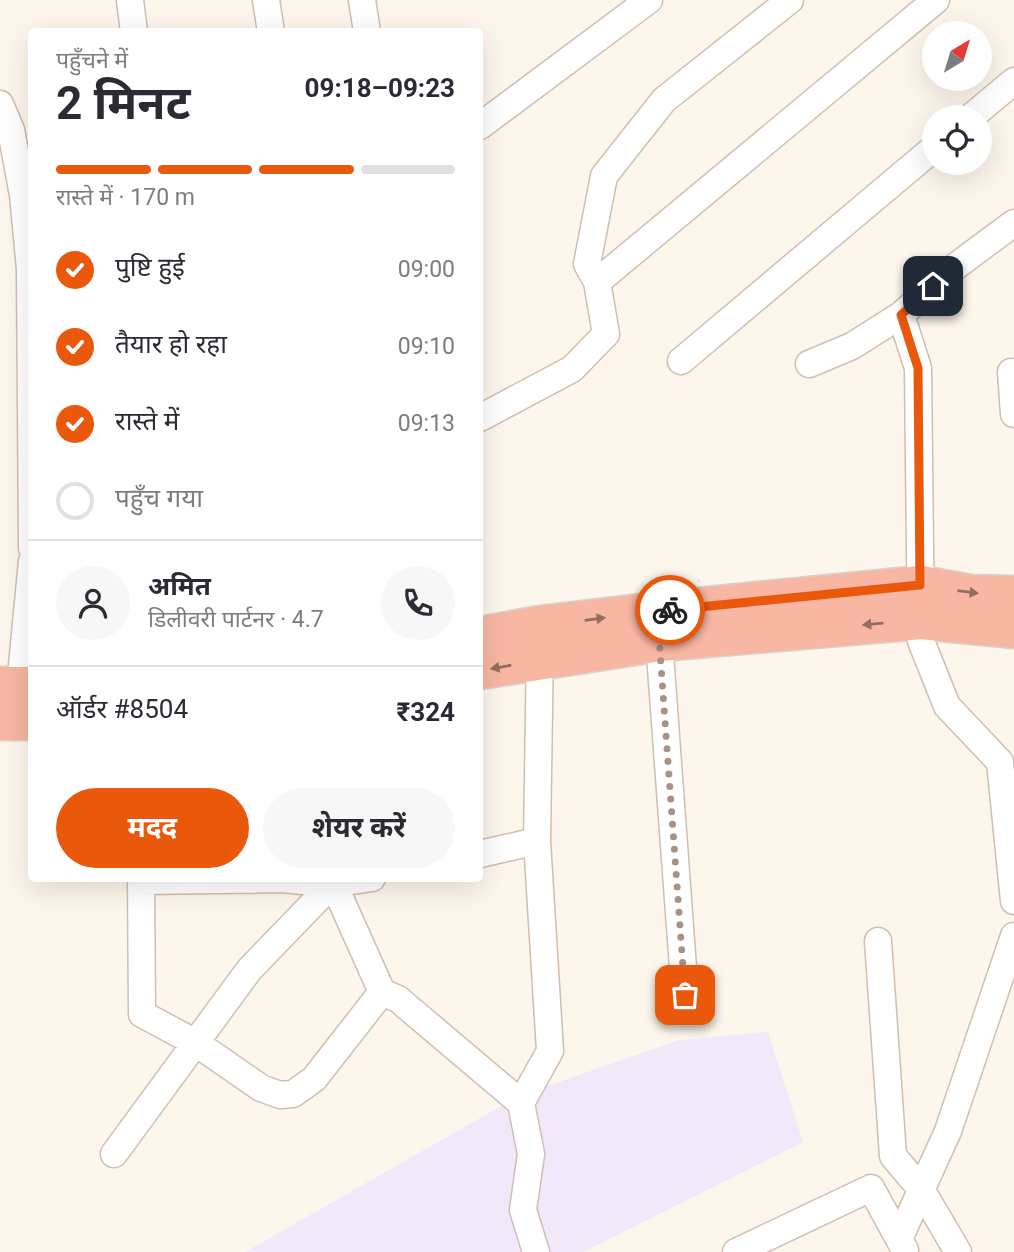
<!DOCTYPE html>
<html lang="hi">
<meta charset="utf-8">
<style>
body{margin:0;font-family:Roboto,"Noto Sans Devanagari",sans-serif;background:#f7f7f7;color:#2b2b33;height:100vh;display:flex;flex-direction:column;font-size:26px;white-space:nowrap}
*{box-sizing:border-box;margin:0}
p{font-size:23px;color:#7c7c81}
.icon{flex:none;width:38px;height:38px;fill:none;stroke:currentColor;stroke-width:2;stroke-linecap:round;stroke-linejoin:round}
.map{position:relative;flex:1;overflow:hidden}
.side{position:absolute;left:28px;top:28px;width:455px;height:854px;display:flex;flex-direction:column;background:#fff;border-radius:7px;box-shadow:0 7px 28px #0002}
.side>*{flex:none}
.needle{width:46px;rotate:38deg}
.tools{position:absolute;left:922px;top:21px;display:grid;gap:14px}
.tools a{display:grid;place-items:center;width:70px;height:70px;border-radius:50%;background:#fff;box-shadow:0 7px 28px #0002;font-size:35px}
.pin{position:absolute;display:grid;place-items:center;width:60px;height:60px;color:#fff;margin:-30px;border-radius:14px;box-shadow:0 4px 10px #0006}
.courier{position:absolute;display:grid;place-items:center;width:70px;height:70px;margin:-35px;border:5px solid #ea580c;border-radius:50%;background:#fff;color:#222;box-shadow:0 2px 9px #0007}
.head em{font-style:normal;font-weight:700}
.head div{display:flex;flex-direction:column-reverse}
.head{display:flex;align-items:center;justify-content:space-between;height:119px;padding:0 28px}
h1{font-size:46px;font-weight:700;line-height:52px}
.bar{display:grid;grid-template-columns:repeat(4,1fr);gap:10px 7px;align-content:center;height:84px;padding:0 28px}
.bar i{height:9px;border-radius:5px;background:#e1e1e2}
.bar .current{background:#ea580c}
.bar p{grid-column:span 4}
.line{display:flex;align-items:center;gap:18px;padding:0 28px;border-top:2px solid #e1e1e2}
.line div{flex:1}
.round{display:grid;place-items:center;flex:none;width:74px;height:74px;border-radius:37px;background:#f7f7f7}
ol{padding:0 28px;list-style:none}
li{display:flex;align-items:center;gap:21px;height:77px}
li p{margin-inline-start:auto}
li .icon{padding:7px;border-radius:50%;background:#ea580c;color:#fff;stroke-width:4}
li:last-child{color:#7c7c81}
li i{width:38px;height:38px;border:4px solid #e1e1e2;border-radius:50%}
.action{display:flex;gap:14px;margin-top:auto;padding:14px 28px}
.action a{flex:1;height:80px;border-radius:42px;background:#ea580c;color:#fff;font-size:28px;font-weight:700;line-height:80px;text-align:center}
.action a+a{background:#f7f7f7;color:#2b2b33}
.map>svg:first-child{display:block}
.education{fill:#f3e8fa}
.lines{fill:none;stroke-linecap:round;stroke-linejoin:round}
.minor-casing{stroke:#d1beb0;stroke-width:29}
.highway-casing{stroke:#dad1cd;stroke-width:41}
.minor{stroke:#fff;stroke-width:26}
.highway{stroke:#f7b7a3;stroke-width:38}
.oneway{fill:#936e5e}
.done{stroke:#a89285;stroke-width:7;stroke-dasharray:0 12.6}
.route{stroke:#ea580c;stroke-width:9}
</style>
<div class="map">
<svg width="1014" height="1252" viewBox="0 0 1014 1252">
<rect width="100%" height="100%" fill="#fdf6ec"/>
<path class="education" d="M768,1032L803,1142L583,1252H245L519,1096L679,1040Z"/>
<g class="lines">
<defs>
<path id="minor" d="M130,0L134,32
M266,0L271,32
M362,0L367,32
M0,104L11,130L23,195
M971,117L1014,81
M480,126L649,0
M32,194L23,195L30,269L32,548
M597,282L936,0
M901,315L918,368L921,641L947,706L1000,762L1014,901
M681,361L934,148
M809,364L852,346L901,315L948,272L1014,223
M1011,372L1014,414
M480,418L572,369L606,334L597,282L587,264L604,176L664,100L790,0
M658,627L685,995
M20,686L32,561
M480,854L537,841
M141,878L142,1014L196,1043L261,1088L280,1095L293,1094L314,1079L382,992
M331,878L382,992L398,999L521,1103L550,1051L537,841L540,645
M141,881L283,879L332,884L372,878
M878,941L893,1156L921,1189L958,1252
M521,1103L531,1154L523,1210L536,1252
M114,1154L249,970L332,884
M899,1239L948,1131L1014,936
M736,1252L871,1188L905,1250"/>
<path id="highway" d="M480,636L540,625L657,611L921,585L970,594L1014,595
M480,670L660,642L921,620L1014,629
M0,686H32
M0,721H32"/>
</defs>
<use href="#minor" class="minor-casing"/>
<use href="#highway" class="highway-casing"/>
<use href="#minor" class="minor"/>
<use href="#highway" class="highway"/>
</g>
<defs><path id="oneway-solid" d="M-6-.8H1V-3.2L6.5 0L1 3.2V.8H-6Z" transform="scale(1.75)"/></defs>
<g class="oneway">
<use href="#oneway-solid" transform="translate(968 592) rotate(7)"/>
<use href="#oneway-solid" transform="translate(595 619) rotate(-7)"/>
<use href="#oneway-solid" transform="translate(873 624) rotate(175)"/>
<use href="#oneway-solid" transform="translate(501 667) rotate(170)"/>
</g>
<g class="lines">
<path class="done" d="M670,610L657,611L685,995"/>
<path class="route" d="M670,610L920,585L918,368L901,315L933,286"/>
</g>
</svg>
<div class="tools">
<a><svg class="needle" viewBox="-14 -14 28 28"><path d="M0-13l5 13h-10z" fill="#e53935"/><path d="M0 13l5-13h-10z" fill="#7c7c81"/></svg></a>
<a><svg class="icon" aria-label="locate" viewBox="0 0 24 24"><circle cx="12" cy="12" r="6"/><path d="M12 2v4M12 18v4M2 12h4M18 12h4"/></svg></a>
</div>
<div class="pin" style="left:685px;top:995px;background:#ea580c"><svg class="icon" aria-label="bag" viewBox="0 0 24 24"><path d="M5 8h14l-1 12H6zM9 8a3 3 0 0 1 6 0"/></svg></div>
<div class="pin" style="left:933px;top:286px;background:#1f2937"><svg class="icon" aria-label="home" viewBox="0 0 24 24"><path d="M3 11l9-7 9 7M6 9v11h12V9"/></svg></div>
<div class="courier" style="left:670px;top:610px"><svg class="icon" aria-label="bike" viewBox="0 0 24 24"><circle cx="6" cy="16" r="4"/><circle cx="18" cy="16" r="4"/><path d="M6 16l4-8h5l3 8M10 8l3 8H6M13 5h3"/></svg></div>
<section class="side">
<div class="head"><div><h1>2 मिनट</h1><p>पहुँचने में</p></div><em>09:18–09:23</em></div>
<div class="bar"><i class="current"></i><i class="current"></i><i class="current"></i><i></i><p>रास्ते में · 170 m</p></div>
<ol>
<li><svg class="icon" aria-label="check" viewBox="0 0 24 24"><path d="M5 12l5 5 9-10"/></svg>पुष्टि हुई<p>09:00</p></li>
<li><svg class="icon" aria-label="check" viewBox="0 0 24 24"><path d="M5 12l5 5 9-10"/></svg>तैयार हो रहा<p>09:10</p></li>
<li><svg class="icon" aria-label="check" viewBox="0 0 24 24"><path d="M5 12l5 5 9-10"/></svg>रास्ते में<p>09:13</p></li>
<li><i></i>पहुँच गया</li>
</ol>
<div class="line" style="height:126px"><a class="round"><svg class="icon" aria-label="person" viewBox="0 0 24 24"><circle cx="12" cy="8" r="4"/><path d="M4 21q1-7 8-7t8 7"/></svg></a><div><b>अमित</b><p>डिलीवरी पार्टनर · 4.7</p></div><a class="round"><svg class="icon" aria-label="phone" viewBox="0 0 24 24"><path d="M5 4h4l2 5-3 2q2 4 5 5l2-3 5 2v4C11 20 4 13 5 4z"/></svg></a></div>
<div class="line" style="height:91px"><div>ऑर्डर #8504</div><b>₹324</b></div>
<div class="action"><a>मदद</a><a>शेयर करें</a></div>
</section>
</div>
